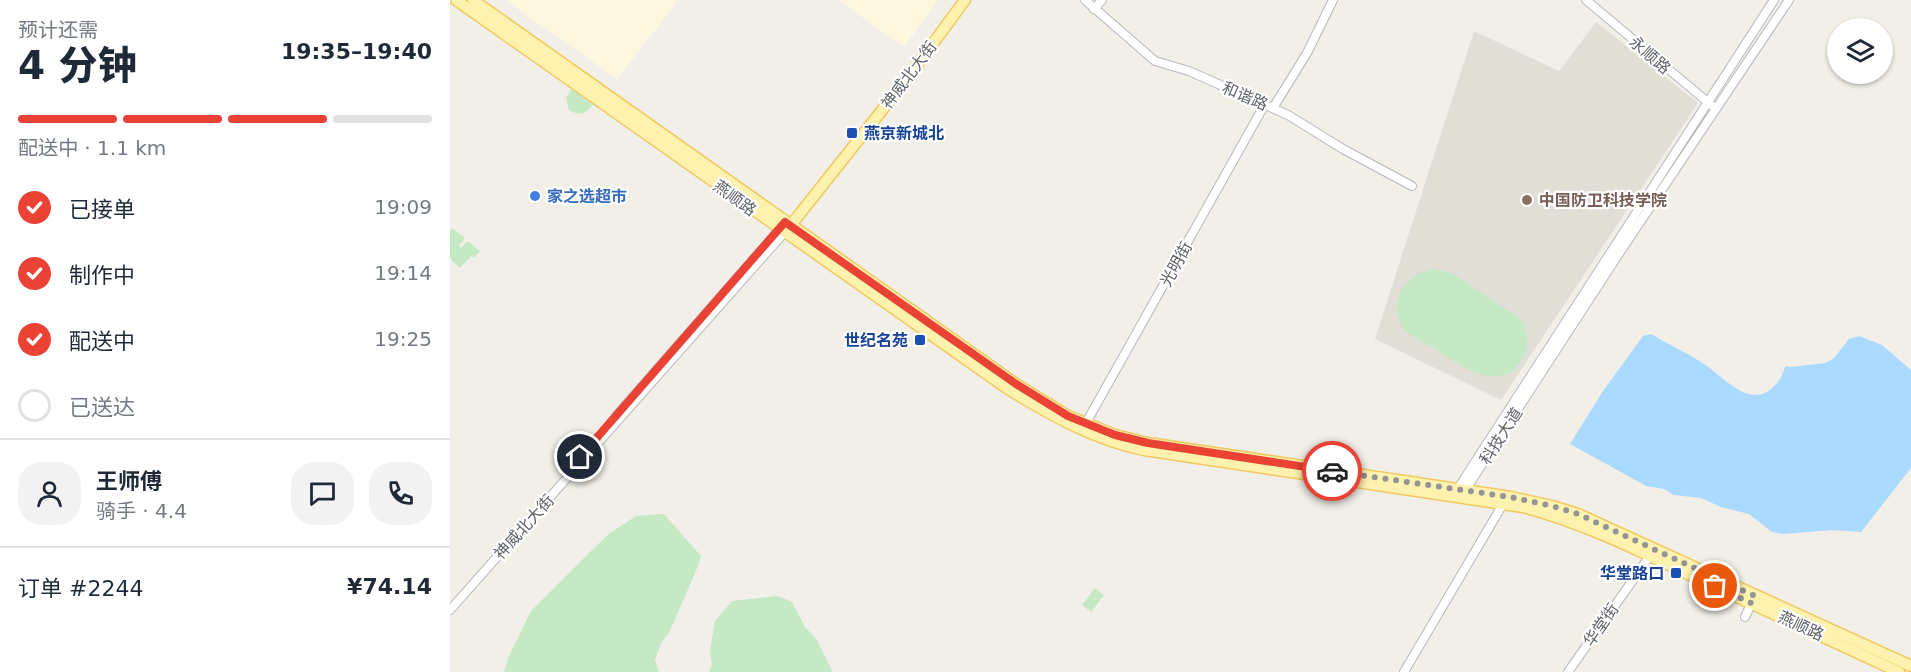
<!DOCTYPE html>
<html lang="zh">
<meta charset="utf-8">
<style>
body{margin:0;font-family:"DejaVu Sans","Noto Sans SC",sans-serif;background:#f2f2f3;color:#1f2937;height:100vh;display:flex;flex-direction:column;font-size:22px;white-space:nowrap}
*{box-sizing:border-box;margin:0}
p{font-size:20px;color:#747a83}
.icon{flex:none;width:33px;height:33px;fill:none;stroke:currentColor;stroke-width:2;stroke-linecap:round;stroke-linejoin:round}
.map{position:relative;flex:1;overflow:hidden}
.side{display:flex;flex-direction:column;background:#fff;width:450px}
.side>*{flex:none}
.controls{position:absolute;left:1377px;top:18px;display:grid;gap:12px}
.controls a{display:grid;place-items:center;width:66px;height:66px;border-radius:50%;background:#fff;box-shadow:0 2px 4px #0004;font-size:30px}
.pin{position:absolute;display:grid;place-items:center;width:51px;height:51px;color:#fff;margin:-26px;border:3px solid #fff;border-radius:50%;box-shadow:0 2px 6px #0007}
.courier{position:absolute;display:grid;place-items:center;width:60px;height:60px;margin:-30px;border:4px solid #ea4335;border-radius:50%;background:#fff;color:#222;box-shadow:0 2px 8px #0007}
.headline em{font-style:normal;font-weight:800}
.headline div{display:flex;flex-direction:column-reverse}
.headline{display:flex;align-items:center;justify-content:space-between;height:102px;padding:0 18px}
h1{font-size:39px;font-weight:800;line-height:45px}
.bar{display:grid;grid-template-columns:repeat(4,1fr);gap:9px 6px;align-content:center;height:72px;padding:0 18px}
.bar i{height:8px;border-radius:4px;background:#e0e1e3}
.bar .active{background:#ea4335}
.bar p{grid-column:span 4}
.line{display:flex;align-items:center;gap:15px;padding:0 18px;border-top:2px solid #e0e1e3}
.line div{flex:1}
.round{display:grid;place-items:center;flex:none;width:63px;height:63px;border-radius:24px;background:#f2f2f3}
ol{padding:0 18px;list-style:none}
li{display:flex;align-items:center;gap:18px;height:66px}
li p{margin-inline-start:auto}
li .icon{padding:6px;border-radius:50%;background:#ea4335;color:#fff;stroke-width:4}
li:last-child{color:#747a83}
li i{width:33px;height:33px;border:3px solid #e0e1e3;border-radius:50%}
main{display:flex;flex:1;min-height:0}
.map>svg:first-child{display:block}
.commercial{fill:#fef7e0}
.education{fill:#e1ded6}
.green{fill:#c5e8c5}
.water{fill:#aadaff}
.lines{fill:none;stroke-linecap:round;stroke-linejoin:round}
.minor-casing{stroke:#b5b8bc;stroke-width:10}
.major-casing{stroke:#f2c960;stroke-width:13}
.minor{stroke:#fff;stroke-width:8}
.major{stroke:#fff2af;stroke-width:10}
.done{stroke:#929495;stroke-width:6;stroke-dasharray:0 10.8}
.route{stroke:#ea4335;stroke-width:8}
.transit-dot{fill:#1a4fb4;stroke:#fff;stroke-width:2}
.shop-dot{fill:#3f7fe0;stroke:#fff;stroke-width:2}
.education-dot{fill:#8d6e63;stroke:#fff;stroke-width:2}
.labels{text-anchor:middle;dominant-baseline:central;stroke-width:4.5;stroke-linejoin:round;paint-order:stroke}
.street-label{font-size:16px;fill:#5f6368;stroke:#fff}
.transit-label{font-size:16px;font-weight:bold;fill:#164399;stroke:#fff;text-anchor:end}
.shop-label{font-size:16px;font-weight:bold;fill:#366cbe;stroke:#fff;text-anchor:start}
.education-label{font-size:16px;font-weight:bold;fill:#785e54;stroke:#fff;text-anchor:start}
</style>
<main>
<section class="side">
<div class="headline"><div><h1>4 分钟</h1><p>预计还需</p></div><em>19:35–19:40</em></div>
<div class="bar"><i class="active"></i><i class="active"></i><i class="active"></i><i></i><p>配送中 · 1.1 km</p></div>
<ol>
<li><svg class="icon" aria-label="check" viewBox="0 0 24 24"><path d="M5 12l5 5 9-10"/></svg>已接单<p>19:09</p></li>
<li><svg class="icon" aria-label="check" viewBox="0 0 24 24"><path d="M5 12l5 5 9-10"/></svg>制作中<p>19:14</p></li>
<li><svg class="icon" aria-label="check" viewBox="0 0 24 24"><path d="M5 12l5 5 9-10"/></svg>配送中<p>19:25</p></li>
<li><i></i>已送达</li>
</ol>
<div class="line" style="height:108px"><a class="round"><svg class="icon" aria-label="person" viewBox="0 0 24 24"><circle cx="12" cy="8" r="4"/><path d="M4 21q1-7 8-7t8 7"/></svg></a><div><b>王师傅</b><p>骑手 · 4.4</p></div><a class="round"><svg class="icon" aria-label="chat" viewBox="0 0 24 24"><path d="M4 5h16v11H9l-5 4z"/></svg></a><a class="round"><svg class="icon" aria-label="phone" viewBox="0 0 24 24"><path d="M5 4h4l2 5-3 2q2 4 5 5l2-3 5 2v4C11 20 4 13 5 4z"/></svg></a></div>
<div class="line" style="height:78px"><div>订单 #2244</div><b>¥74.14</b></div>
</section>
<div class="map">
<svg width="1461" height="672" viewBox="0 0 1461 672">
<rect width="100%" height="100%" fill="#f1efe8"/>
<path class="commercial" d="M55,0H224L227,2L167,79Z
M388,0H488L454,47Z"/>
<path class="education" d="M1146,22L1248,103L1051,400L925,339L1024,31L1109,71Z"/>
<path class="green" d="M121,89L143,105C136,114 128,116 119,110L116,98Z
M2,228L15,238L9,246L11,248L18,241L30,251L24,258L21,256L10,268L0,259V231Z
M983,269L1002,273L1071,319C1078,332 1080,346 1072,359C1052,392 1020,371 996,356C983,348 969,340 956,332C935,307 953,273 983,269Z
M214,514L251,556L248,566L219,633L211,643L205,660L209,672H54L59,656L81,611L138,554L160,533L186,516Z
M645,588L654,595L641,612L632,605Z
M328,596L342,602L355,627L367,640L383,672H259L262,664L260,650L265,621L282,601Z"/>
<path class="water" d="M1201,334C1219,345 1240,354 1257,366C1280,383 1306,414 1330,379C1333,374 1333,370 1336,366L1341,367L1375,363L1384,358L1399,339L1409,336L1432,345L1461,370V468L1411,532L1382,530L1333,534L1322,532L1299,514L1271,507L1251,498L1224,495L1214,489L1196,486L1189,482L1120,444L1153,391L1193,336Z"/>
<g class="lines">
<defs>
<path id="minor" d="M635,0L705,61L739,71L838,115L893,149L962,186
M1136,0L1266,109
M644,9L652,0
M823,108L857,53L883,0
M166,416L329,230
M636,423L815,104
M1007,490L1324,0
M1014,492L1168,255L1339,0
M0,610L334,233
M1295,617L1303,600
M954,672L1053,504
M1118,672L1202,553"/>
<path id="major" d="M6,0L558,389C601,415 644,440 694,450L1073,507C1134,523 1190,551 1246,578C1314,609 1381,641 1449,672
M23,0L566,384L618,416L665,435L698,443L1061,497L1102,506L1128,514L1461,666
M337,230L456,80L515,0"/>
</defs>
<use href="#minor" class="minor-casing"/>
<use href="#major" class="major-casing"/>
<use href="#minor" class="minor"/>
<use href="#major" class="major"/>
</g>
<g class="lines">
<path class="done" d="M882,471L1060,497L1102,506L1128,514L1305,596L1301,603L1265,586"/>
<path class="route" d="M130,457L335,222L566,384L618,416L665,435L698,443L882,471"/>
</g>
<g class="transit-dot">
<rect x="396" y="127" width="12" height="12" rx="3"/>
<rect x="464" y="334" width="12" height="12" rx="3"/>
<rect x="1220" y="567" width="12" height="12" rx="3"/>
</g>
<circle class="shop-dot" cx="85" cy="196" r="6"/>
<circle class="education-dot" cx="1077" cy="200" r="6"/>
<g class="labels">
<g class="street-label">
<text transform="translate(1200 55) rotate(41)">永顺路</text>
<text transform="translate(459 75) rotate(-53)">神威北大街</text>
<text transform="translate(795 96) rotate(23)">和谐路</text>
<text transform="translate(285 198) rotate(36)">燕顺路</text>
<text transform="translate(726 264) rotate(-61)">光明街</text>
<text transform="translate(1051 436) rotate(-57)">科技大道</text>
<text transform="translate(74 527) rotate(-48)">神威北大街</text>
<text transform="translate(1151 625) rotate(-55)">华堂街</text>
<text transform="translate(1351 626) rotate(25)">燕顺路</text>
</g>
<g class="transit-label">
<text x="414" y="133" text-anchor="start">燕京新城北</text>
<text x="458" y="340">世纪名苑</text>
<text x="1214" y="573">华堂路口</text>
</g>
<g class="shop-label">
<text x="97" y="196">家之选超市</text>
</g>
<g class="education-label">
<text x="1089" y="200">中国防卫科技学院</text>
</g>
</g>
</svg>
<div class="controls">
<a><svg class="icon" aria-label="layers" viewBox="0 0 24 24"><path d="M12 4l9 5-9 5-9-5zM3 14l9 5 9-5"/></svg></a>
</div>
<div class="pin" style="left:1265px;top:586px;background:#ea580c"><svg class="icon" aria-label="bag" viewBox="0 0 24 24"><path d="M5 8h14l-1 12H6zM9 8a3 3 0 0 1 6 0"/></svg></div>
<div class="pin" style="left:130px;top:457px;background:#1f2937"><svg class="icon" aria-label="home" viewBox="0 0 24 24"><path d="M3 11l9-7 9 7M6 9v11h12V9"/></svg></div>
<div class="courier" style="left:882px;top:471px"><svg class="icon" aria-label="car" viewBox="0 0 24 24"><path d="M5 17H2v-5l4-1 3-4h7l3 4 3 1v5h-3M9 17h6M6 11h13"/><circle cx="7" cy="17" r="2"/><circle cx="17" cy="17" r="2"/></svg></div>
</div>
</main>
